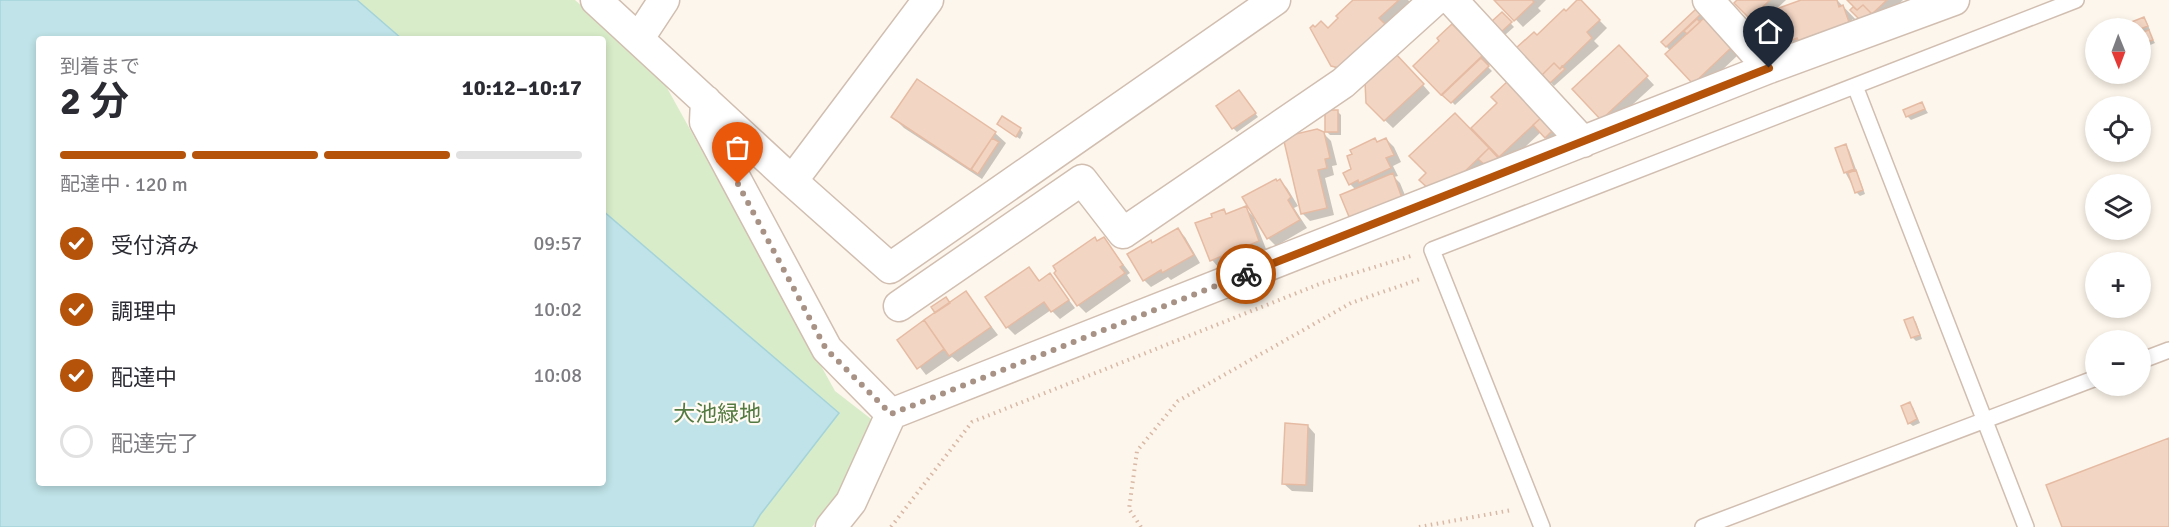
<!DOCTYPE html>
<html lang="ja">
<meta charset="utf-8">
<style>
body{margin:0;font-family:Signika,"Noto Sans JP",sans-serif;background:#f2f2f3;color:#2b2b33;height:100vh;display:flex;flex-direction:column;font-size:22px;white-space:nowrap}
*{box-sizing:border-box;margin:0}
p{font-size:20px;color:#7c7c81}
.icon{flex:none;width:33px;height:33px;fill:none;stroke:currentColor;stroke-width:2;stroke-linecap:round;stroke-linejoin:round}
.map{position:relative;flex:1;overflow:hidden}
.sheet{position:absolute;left:36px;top:36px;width:570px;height:450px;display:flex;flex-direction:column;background:#fff;border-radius:6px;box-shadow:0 3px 9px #0003}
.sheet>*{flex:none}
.needle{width:39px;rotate:179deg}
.fabs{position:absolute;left:2085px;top:18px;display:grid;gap:12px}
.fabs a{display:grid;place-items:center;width:66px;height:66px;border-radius:50%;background:#fff;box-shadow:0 3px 9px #0003;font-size:30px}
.pin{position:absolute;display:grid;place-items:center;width:51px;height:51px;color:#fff;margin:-62px -26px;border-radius:50% 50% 50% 0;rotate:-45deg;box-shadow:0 0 6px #0007}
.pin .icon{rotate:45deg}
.courier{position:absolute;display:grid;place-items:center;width:60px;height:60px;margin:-30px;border:4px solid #b45309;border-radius:50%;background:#fff;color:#222;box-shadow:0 2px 8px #0007}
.headline em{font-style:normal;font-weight:700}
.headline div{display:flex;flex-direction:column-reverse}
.headline{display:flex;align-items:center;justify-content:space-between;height:102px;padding:0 24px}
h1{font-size:39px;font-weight:700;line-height:45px}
.bar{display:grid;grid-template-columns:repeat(4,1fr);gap:9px 6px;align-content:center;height:72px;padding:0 24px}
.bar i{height:8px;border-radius:4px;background:#e1e1e2}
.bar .selected{background:#b45309}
.bar p{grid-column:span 4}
ol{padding:0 24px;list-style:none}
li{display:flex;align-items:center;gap:18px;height:66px}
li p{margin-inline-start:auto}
li .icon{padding:6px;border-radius:50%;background:#b45309;color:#fff;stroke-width:4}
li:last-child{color:#7c7c81}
li i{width:33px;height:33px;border:3px solid #e1e1e2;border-radius:50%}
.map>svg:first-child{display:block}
.green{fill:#d8ecc9;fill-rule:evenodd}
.water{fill:#bfe3e8;stroke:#a5d3da;stroke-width:1.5}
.shadow{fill:#0003}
.building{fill:#f3d5c3;stroke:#e6bba3;stroke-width:1.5}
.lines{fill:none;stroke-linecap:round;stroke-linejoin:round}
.lane-casing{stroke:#d1beb0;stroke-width:18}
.street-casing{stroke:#d1beb0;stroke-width:33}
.path{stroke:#d9b8a5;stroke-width:4;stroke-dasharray:1.5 4.5;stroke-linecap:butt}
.lane{stroke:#fff;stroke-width:15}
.street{stroke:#fff;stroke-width:30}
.done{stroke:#a89285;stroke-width:6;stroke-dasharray:0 10.8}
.route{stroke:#b45309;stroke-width:8}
.labels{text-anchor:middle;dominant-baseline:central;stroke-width:4.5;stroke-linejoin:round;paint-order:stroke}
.park-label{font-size:22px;fill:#537a41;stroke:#fffaf3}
</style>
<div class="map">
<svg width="2169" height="527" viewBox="0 0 2169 527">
<rect width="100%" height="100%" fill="#fdf6ec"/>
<path class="green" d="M0,0H575L661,77L835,391L875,422L839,493L812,527H0ZM39,39H603V483H39Z"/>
<path class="water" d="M0,0H357L402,39H39V483H603V211L839,413L760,515L753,527H0Z"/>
<path class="shadow" d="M1355,0H1408L1411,3L1340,73L1332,65L1328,30Z
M1497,0H1546L1538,8L1541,11L1523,27Z
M1579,0L1607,28L1594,41L1599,46L1554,86L1519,48L1537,37Z
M1739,0H1786L1772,13L1775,18L1779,15L1785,21L1805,0H1837L1861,25L1852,19L1856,29L1798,48L1791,40L1776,51L1751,24L1754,22L1736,3Z
M1849,0H1903L1880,21L1863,15Z
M1696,11L1738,55L1701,90L1663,42Z
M1502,14L1514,27L1505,35L1493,22Z
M2144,19L2147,23L2150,30L2148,31L2155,43L2143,48L2140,46V28H2133L2131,24Z
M1469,43L1486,55L1484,58L1490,64L1487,66L1492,71L1455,105L1415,66Z
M1626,55L1654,85L1609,126L1574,89Z
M1403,62L1430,93L1393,128L1367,103Z
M1242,96L1258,117L1237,132L1233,128Z
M1500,103L1558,132L1549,141L1541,132L1507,164L1498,154L1438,196L1471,131Z
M1922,104L1928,113L1911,120L1907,116Z
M1337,111L1341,115V135H1330L1326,131Z
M893,117L995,133L1006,143L982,179L904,128Z
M999,124L1020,129L1023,133L1020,139Z
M1323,133L1331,141L1337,165L1332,166L1334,175L1325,178L1334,215L1310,221L1302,213Z
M1386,139L1394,147L1401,162L1393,166L1398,176L1394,177L1400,183L1409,205L1356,190L1350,184L1353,169L1378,143Z
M1845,146L1849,150L1865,194L1860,196L1856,192L1845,172Z
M1280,181L1287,188L1298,206L1294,208L1307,228L1276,246L1268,238L1255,217L1254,218L1266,249L1219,268L1212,260L1214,217L1223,210L1228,215L1245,208L1254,217Z
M1178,230L1185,237L1200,263L1171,280L1168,277L1151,287L1144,280L1152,244Z
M1104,239L1130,273L1127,275L1131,281L1086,313L1078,305Z
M1029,269L1041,282L1050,275L1075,308L1060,319L1051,310L1015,335L1007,327Z
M966,293L998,335L958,362L952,357L926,375L899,340Z
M1913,318L1916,322L1922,339L1916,341L1912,337Z
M1909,404L1913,407L1920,423L1913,426L1909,423Z
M1308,426L1315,434L1313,492L1292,491L1284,484Z"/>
<path class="building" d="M1353,0H1399L1379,18L1386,25L1339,68L1331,66L1310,28L1313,25L1315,27L1321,21L1328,28L1338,18L1336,16Z
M1494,0H1532L1534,2L1514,21Z
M1577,0H1581L1600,20L1587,32L1592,38L1560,69L1554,63L1542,75L1516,48L1534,32L1537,35L1564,9L1566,11Z
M1737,0H1770L1750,19L1734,3Z
M1801,0H1837L1839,7L1843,5L1849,22L1844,24L1845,26L1799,43L1797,38L1790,41L1779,8Z
M1847,0H1887L1872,14L1863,5L1857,10Z
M1863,5L1872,14L1874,12L1877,15L1861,21L1850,10L1853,7L1857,10Z
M1768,7L1775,16L1779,13L1788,36L1772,49L1749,24Z
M1696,9L1701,14L1666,47L1661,42Z
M1502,12L1512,22L1500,33L1491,22Z
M2144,17L2148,26L2140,29L2131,28L2129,23Z
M1704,18L1732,47L1693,84L1665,54Z
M1697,19L1700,22L1687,34L1684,31Z
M1452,24L1469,41L1472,38L1483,55L1441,95L1413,66L1439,41L1437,38Z
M2149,30L2153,40L2140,44V33Z
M1619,45L1648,76L1601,120L1572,89Z
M1395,53L1424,84L1384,121L1366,103L1365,81Z
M1481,58L1489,66L1451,103L1442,95Z
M1554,63L1560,69L1562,66L1565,69L1550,83L1542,75Z
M917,79L996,132L971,170L891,117Z
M1510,79L1544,115L1499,157L1471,128L1497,103L1491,97Z
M1239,90L1256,113L1232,129L1216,106Z
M1922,102L1925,109L1906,117L1903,110Z
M1325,110H1338V132H1325Z
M1455,113L1489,148L1458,178L1455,175L1429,189L1419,180L1426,173L1409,156Z
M1544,115L1556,127L1545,138L1533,125Z
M1002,116L1021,128L1016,137L997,124Z
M1317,129L1324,132L1330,158L1325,159L1327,168L1318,170L1327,208L1301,214L1283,137Z
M992,138L999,142L978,174L971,169Z
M1375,138L1377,142L1386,138L1394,155L1386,158L1391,168L1359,183L1358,180L1349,185L1343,173L1351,169L1347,156L1352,154L1350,150Z
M1846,144L1854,169L1844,173L1835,148Z
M1489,148L1501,161L1485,165L1478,159Z
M1856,170L1863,190L1855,193L1848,173Z
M1393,173L1402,198L1350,219L1340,195Z
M1276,179L1277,181L1280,179L1291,197L1288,200L1300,220L1267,239L1242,197Z
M1246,206L1259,241L1210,261L1195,223L1212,217L1211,214L1224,209L1226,214Z
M1178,228L1194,255L1162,273L1161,270L1143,281L1127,254L1151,240L1152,243Z
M1095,237L1097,241L1104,237L1123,265L1120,267L1125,273L1077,306L1054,273L1056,271L1053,266Z
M1029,267L1039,281L1050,273L1069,300L1051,312L1044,302L1006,328L985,297Z
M966,291L991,327L949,356L924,320Z
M946,297L950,303L935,313L931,307Z
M1913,317L1920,335L1911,338L1904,320Z
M924,320L944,349L917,369L897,340Z
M1910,402L1917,419L1908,424L1901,406Z
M1285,423L1308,425L1306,485L1282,484Z
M2169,438V527H2062L2046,485Z"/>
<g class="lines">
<defs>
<path id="lane" d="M1855,86L2026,527
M2140,361L2169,350
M1542,527L1432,250L2076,0
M1703,527L2096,378"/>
<path id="street" d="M596,0L792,181L890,268L1275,0
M1452,0L1583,142
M1708,0L1769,68
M639,38L664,0
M706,101L705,122L827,349L891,414
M792,181L928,0
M899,306L1082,180L1123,233L1343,83L1435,0
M831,527L851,502L891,414L1769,68L1954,0"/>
</defs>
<use href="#lane" class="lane-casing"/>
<use href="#street" class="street-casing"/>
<path class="path" d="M891,527L972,422L1322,283L1411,256
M1141,527L1129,509L1137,451L1178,401L1351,303L1420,279
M1419,527L1512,510"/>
<use href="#lane" class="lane"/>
<use href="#street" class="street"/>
</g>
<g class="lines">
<path class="done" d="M738,184L826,349L891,414L1246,274"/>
<path class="route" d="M1246,274L1769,68"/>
</g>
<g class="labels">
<g class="park-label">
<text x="717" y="413">大池緑地</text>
</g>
</g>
</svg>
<div class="fabs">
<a><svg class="needle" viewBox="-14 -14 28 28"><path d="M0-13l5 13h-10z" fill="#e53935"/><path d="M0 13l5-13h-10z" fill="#7c7c81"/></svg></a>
<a><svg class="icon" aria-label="locate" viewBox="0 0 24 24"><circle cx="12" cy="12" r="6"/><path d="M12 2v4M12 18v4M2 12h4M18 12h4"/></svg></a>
<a><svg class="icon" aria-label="layers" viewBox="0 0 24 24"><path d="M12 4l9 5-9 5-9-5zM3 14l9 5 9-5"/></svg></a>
<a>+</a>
<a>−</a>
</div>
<div class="pin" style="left:738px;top:184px;background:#ea580c"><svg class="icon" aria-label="bag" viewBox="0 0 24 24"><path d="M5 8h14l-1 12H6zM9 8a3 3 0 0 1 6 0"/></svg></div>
<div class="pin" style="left:1769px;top:68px;background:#1f2937"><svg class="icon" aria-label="home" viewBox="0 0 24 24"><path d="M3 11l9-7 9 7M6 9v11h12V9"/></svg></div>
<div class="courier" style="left:1246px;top:274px"><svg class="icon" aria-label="bike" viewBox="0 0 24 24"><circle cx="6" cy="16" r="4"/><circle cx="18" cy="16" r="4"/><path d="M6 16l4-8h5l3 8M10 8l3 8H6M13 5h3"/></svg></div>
<section class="sheet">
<div class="headline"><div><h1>2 分</h1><p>到着まで</p></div><em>10:12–10:17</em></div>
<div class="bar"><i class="selected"></i><i class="selected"></i><i class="selected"></i><i></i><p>配達中 · 120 m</p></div>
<ol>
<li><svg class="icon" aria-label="check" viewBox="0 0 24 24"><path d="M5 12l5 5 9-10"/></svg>受付済み<p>09:57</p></li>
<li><svg class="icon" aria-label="check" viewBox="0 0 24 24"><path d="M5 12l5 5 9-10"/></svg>調理中<p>10:02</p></li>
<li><svg class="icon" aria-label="check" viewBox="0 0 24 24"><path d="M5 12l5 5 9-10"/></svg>配達中<p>10:08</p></li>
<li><i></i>配達完了</li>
</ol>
</section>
</div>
